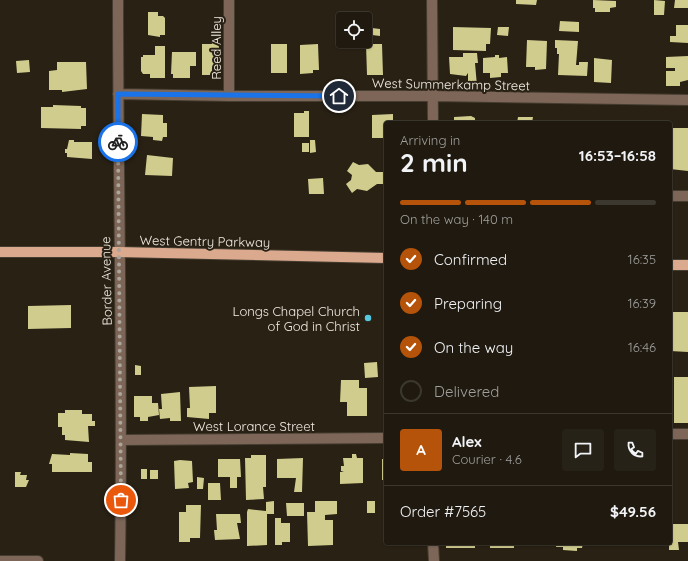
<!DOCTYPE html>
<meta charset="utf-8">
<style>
body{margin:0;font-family:Quicksand,sans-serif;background:#272218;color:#f1f3f6;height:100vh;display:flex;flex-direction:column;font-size:15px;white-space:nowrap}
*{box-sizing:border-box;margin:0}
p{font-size:13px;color:#a1a09e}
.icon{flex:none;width:22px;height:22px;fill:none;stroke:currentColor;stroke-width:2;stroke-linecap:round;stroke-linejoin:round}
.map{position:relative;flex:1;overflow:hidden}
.details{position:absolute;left:384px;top:121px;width:288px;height:424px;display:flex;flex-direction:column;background:#1f190f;border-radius:4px;box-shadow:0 1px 3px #0004,0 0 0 1px #3c382f}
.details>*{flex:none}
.tools{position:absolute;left:336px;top:12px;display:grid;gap:8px}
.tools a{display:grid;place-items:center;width:36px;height:36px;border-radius:4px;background:#1f190f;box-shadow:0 1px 3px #0004,0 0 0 1px #3c382f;font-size:20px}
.pin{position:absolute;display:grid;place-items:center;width:34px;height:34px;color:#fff;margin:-17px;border:2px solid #fff;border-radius:50%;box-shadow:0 1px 4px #0007}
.courier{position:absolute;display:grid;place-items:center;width:40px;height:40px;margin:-20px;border:3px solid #1a73e8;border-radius:50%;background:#fff;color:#222;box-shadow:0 1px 5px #0007}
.overview em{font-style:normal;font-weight:700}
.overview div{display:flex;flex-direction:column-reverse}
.overview{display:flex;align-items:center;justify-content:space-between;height:68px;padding:0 16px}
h1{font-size:26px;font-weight:700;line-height:30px}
.bar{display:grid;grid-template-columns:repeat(4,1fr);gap:6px 4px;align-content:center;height:48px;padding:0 16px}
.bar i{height:5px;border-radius:3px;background:#3c382f}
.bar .current{background:#b45309}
.bar p{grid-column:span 4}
.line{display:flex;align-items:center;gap:10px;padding:0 16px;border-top:1px solid #3c382f}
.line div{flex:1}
.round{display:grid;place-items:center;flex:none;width:42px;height:42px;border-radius:4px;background:#272218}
ol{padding:0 16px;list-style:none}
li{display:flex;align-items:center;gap:12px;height:44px}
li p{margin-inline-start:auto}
li .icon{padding:4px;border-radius:50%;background:#b45309;color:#fff;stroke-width:4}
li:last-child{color:#a1a09e}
li i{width:22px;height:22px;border:2px solid #3c382f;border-radius:50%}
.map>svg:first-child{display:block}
.building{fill:#d0cc8e}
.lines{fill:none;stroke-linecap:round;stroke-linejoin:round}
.minor-casing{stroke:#453d31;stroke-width:12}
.major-casing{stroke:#453d31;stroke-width:12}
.minor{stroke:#7d6658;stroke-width:10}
.major{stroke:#daa98e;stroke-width:10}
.done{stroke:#aca59b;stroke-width:4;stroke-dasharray:0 7.2}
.route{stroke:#1a73e8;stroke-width:5}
.poi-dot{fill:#56c9e1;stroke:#292114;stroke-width:1.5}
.labels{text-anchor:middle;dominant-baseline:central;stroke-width:4;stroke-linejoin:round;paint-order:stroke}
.street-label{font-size:13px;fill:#f2ece3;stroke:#292114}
.poi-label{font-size:13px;fill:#f2ece3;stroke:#292114;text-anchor:end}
</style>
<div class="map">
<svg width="688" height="561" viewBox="0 0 688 561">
<rect width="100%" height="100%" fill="#292114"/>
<path class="building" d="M516,0H537L536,5L516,4Z
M593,0L616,1V7L610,8V12H595V8H593Z
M654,0L665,1L664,15H654Z
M675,0H688V8H674Z
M148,12H158V16H163L165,18V35H160V37L148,35Z
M560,21L579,22V32L559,31Z
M676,25H688V43L670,42V36H676Z
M453,27L491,28L490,44H486V51L453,50Z
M498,27H509L508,36L497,35Z
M372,28L380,29V36L372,35Z
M218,38L221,68H212V75H202V44H212L211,39Z
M527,40L547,41L546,69L535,70V67H526Z
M555,40L578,41L576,65H579V62H588L587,76L558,75L559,54H557V48H555Z
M271,44H287V73H271Z
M318,44L319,70H313V73L300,74V45Z
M366,44H382L383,75H367Z
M155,46H165V78H150V74H143L141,71V57H143V55H155Z
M172,52H196V66H190V78H173V74H171Z
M463,53H477L478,63H475L477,86L468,87V73L466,76L450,74L449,57H463Z
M495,55H499V58L507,57L508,73H501V77L490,78V73H483V58L495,57Z
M688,56V80L680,82V86H666V71H675V68H666V57Z
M594,58L612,60L611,83L594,82Z
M29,60L30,72L17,73L16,61Z
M57,62H86L87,89L62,92V90H49V71L57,70Z
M53,105L81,106V108H86V126H81V129L41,128V107H53Z
M304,111H309V137H294V113H304Z
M142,114L163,115V123H167V137H163L162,141L153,140V137L141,136Z
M393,114V123H386V140H383V138H372V115Z
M471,116L475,118V123H454V117Z
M518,117H533L532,123H517Z
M670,128H688V171L670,169Z
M69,140H74V142H92V159L67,157V153H65V149H67Z
M310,140H315L316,152L310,153Z
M302,143H309V152H302Z
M147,155L173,158L172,176L145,175Z
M353,162L359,165L368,164L376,172H383L384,184H377L367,191L357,189L352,193L346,184L351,180L352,175L347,171Z
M323,178L324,194H309L308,179Z
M71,305V328L28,329V306Z
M670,312H688V352L670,351Z
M377,362L378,377L365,378L364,363Z
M135,365L141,366V375H135Z
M674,377H688V423H674Z
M341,380H359V388H367V416H347V402H340Z
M216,386V413H209V419L187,417V408H190L189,387Z
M180,392L181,421H170V418L160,419L159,409H162L161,394Z
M134,396H152V403H158L159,415L148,417V421H140V417H134Z
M65,410H82V414H92V421H95V426H88L89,442L65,440V435H62V427H58V413H65Z
M70,453L88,454V462H92V472H52V464H49L52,454L70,455Z
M352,454H356L357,458H363V483L340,484V472H344L341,471V466H344L343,458H352Z
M251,455H266V487H263L264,499L246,500L245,458H251Z
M303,458L302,492H294L296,478H277V459Z
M218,459H240L241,477H237V488H230V477H218Z
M382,459H386V480H382Z
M180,460L192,461L193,482L188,483L189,488L175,489L174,461Z
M141,469H147V479H141Z
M150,470H158V479H150Z
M15,472H21L20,475H27L26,480H29L26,487H15Z
M197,477L204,478L203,489H197Z
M208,483H220L221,500H208Z
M274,501V514H267V545L247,546V512L248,509L266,511V502Z
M315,501H337V514L325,515V520H333V545L308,546L307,512H315Z
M367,501H375V513H367Z
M286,503H304V516H287Z
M186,505H201L200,538H190V542H179V512H186Z
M383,512H386V537H385Z
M216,514H240L241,523H237L240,539L215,540L214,530H217Z
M275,518H281V523H290V542H282V545H275Z
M670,524H688V542H678L679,550H669V545H672L670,542Z
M446,543H475V548H446Z
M490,543H514V548H490Z
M557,543H583L582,548H577V551L563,550V547H556Z"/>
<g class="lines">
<defs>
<path id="minor" d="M118,0C118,187 123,374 120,561
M229,0V96
M432,0L433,123
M118,94L229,96H433L688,100
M670,196H688
M670,434H688
M122,440L386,438
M433,543L434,561
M0,561H38"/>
<path id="major" d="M0,252H118L386,258
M670,265H688"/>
</defs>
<use href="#minor" class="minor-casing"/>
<use href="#major" class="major-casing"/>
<use href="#minor" class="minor"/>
<use href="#major" class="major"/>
</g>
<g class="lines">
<path class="done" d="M118,142L121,500"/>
<path class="route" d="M118,142V94L339,96"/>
</g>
<circle class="poi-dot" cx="368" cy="318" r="4"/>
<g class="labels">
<g class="street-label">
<text transform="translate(216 48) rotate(-90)">Reed Alley</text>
<text transform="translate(451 84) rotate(1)">West Summerkamp Street</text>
<text transform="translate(205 241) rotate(1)">West Gentry Parkway</text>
<text transform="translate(106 281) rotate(-91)">Border Avenue</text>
<text x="254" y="426">West Lorance Street</text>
</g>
<g class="poi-label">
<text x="360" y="311">Longs Chapel Church<tspan x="360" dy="15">of God in Christ</tspan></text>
</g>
</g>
</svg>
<div class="tools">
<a><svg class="icon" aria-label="locate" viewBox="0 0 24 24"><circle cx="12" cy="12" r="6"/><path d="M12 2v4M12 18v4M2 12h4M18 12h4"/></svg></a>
</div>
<div class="pin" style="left:121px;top:500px;background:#ea580c"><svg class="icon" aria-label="bag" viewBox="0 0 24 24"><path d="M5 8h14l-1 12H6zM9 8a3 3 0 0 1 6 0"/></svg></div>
<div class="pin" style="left:339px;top:96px;background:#1f2937"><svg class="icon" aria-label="home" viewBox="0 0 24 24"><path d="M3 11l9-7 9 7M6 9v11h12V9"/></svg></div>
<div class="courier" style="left:118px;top:142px"><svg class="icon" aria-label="bike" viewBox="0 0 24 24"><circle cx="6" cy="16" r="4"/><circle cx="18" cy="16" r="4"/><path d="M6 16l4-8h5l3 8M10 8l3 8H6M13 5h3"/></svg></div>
<section class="details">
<div class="overview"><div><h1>2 min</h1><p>Arriving in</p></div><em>16:53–16:58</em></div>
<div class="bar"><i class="current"></i><i class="current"></i><i class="current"></i><i></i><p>On the way · 140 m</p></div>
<ol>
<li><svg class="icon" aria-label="check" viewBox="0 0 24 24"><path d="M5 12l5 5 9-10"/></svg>Confirmed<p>16:35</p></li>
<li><svg class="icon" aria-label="check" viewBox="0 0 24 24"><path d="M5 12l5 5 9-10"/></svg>Preparing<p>16:39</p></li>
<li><svg class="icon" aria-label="check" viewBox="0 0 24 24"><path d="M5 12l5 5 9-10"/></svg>On the way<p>16:46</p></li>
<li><i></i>Delivered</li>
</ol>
<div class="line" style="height:72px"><b class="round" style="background:#b45309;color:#fff">A</b><div><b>Alex</b><p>Courier · 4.6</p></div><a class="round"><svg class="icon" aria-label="chat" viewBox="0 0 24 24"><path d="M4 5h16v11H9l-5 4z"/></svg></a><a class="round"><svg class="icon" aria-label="phone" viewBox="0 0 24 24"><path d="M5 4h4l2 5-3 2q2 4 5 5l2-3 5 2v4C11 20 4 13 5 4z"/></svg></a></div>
<div class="line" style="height:52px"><div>Order #7565</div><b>$49.56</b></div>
</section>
</div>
